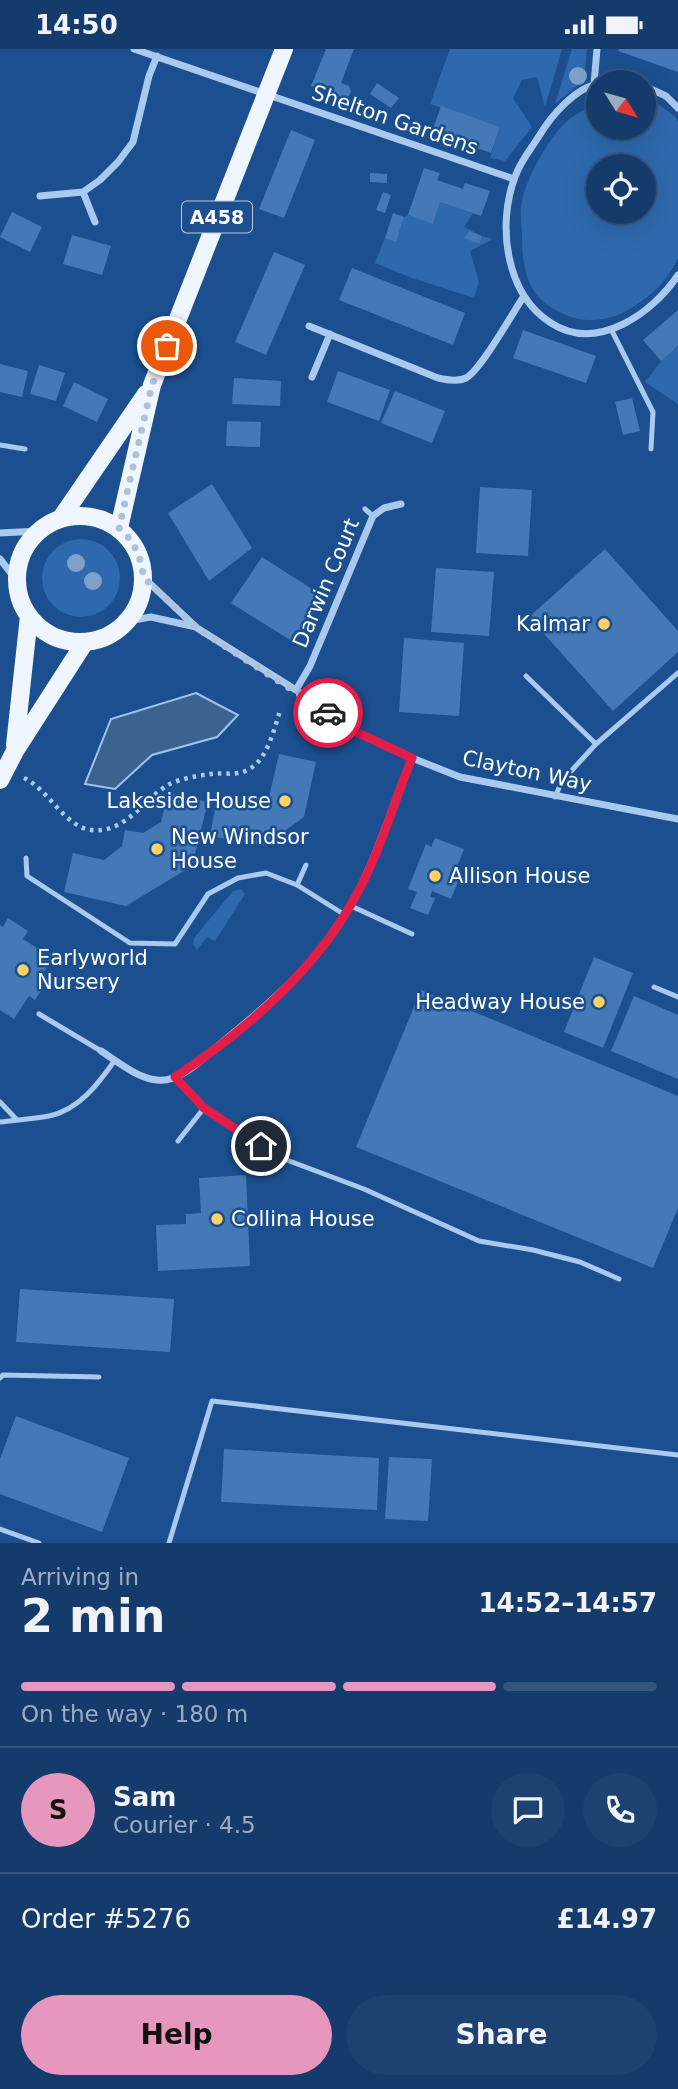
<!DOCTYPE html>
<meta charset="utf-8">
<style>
body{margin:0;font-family:"DejaVu Sans",sans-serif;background:#1d4271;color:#f1f3f6;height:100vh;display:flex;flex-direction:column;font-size:26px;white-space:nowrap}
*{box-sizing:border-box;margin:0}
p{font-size:23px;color:#9dadc1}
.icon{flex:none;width:38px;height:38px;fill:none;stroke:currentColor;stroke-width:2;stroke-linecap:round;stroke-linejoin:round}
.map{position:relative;height:1494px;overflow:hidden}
.details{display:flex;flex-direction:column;background:#143b6b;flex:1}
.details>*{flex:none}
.needle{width:46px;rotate:127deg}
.controls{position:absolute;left:586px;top:21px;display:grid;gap:14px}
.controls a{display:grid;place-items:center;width:70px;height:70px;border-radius:50%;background:#143b6b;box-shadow:0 7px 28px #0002,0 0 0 2px #33557e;font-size:35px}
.pin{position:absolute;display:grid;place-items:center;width:60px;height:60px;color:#fff;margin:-30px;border:4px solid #fff;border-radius:50%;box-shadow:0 2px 7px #0007}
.courier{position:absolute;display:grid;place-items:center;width:70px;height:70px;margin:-35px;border:5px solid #e11d48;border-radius:50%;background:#fff;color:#222;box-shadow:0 2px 9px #0007}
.head em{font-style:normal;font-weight:600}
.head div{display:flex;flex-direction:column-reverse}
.head{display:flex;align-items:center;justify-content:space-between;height:119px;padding:0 21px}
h1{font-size:46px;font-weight:600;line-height:52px}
.bar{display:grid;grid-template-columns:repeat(4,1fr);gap:10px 7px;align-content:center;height:84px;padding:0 21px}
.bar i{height:9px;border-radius:5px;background:#33557e}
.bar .current{background:#e797bd}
.bar p{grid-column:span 4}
.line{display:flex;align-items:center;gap:18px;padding:0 21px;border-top:2px solid #33557e}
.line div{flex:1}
.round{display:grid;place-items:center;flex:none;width:74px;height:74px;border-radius:37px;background:#1d4271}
.cta{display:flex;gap:14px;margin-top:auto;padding:14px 21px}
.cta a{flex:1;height:80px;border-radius:42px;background:#e797bd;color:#111;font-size:28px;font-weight:600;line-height:80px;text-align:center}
.cta a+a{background:#1d4271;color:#f1f3f6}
.status{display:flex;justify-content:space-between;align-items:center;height:49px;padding:0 35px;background:#143b6b;direction:ltr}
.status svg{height:19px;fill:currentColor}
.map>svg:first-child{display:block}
.green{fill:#2e69ad;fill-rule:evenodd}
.water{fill:#3c6290;stroke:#9cc4f0;stroke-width:2}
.building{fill:#4478b7}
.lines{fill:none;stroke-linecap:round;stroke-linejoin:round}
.path{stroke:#a9c9ee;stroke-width:4.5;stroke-dasharray:3.5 5;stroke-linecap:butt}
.service{stroke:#a9c9ee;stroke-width:5}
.minor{stroke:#a9c9ee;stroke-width:7}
.primary{stroke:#f0f6ff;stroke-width:18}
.tree{fill:#7ea0ca}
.done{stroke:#afc1d8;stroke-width:7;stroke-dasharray:0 12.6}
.route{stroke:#e11d48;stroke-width:9}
.poi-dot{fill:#ffd166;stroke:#1b4f8f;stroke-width:2.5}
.labels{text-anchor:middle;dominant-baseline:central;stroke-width:5;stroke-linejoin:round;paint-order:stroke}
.shield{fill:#1b4f8f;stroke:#bbcadd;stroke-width:2}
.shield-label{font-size:19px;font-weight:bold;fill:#fff}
.street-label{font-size:21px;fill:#fff;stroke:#1b4f8f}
.poi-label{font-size:21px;fill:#fff;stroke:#1b4f8f;text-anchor:start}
</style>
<div class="status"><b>14:50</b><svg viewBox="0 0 49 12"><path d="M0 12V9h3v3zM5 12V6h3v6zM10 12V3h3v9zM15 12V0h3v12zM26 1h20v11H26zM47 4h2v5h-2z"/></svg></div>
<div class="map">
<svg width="678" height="1494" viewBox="0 0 678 1494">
<rect width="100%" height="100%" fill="#1b4f8f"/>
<path class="green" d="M450,0H562L545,58L537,28L522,31L513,49L532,78L505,112L490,109L500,78L430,55Z
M572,0H587L584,31L555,55Z
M644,49L651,50L676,68L678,73V209C667,234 646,252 622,264C606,272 582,274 566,266C527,250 522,222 522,184C521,174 520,161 522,152C527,128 548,90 566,73C575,65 588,59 598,54V79H644ZM598,117H644V163H598Z
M440,153L473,164L464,178L482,187L493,190L470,202L479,233L474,249L412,229L375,214L385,189L396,192L404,168L408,166L433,174Z
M678,297V355L645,333L663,310Z
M42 529a39 39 0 1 1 78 0a39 39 0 1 1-78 0Z
M241,840L245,845L215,892L207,888L197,901L193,895L194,889L233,842Z"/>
<path class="water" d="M196,644L238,666L217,688L152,706L115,740L85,735L111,670Z"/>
<path class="building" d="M326,0H354L341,34L349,37L351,42L349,47L344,49L311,37Z
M619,0H678V23L618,2Z
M377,34L399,49L391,59L370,45Z
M441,57L500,78L491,104L432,83Z
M291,81L315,91L284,169L259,160Z
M424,119L440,124L437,131L463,140L465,134L490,142L481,167L440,153L433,175L408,166Z
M370,124L387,125V134L370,133Z
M383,143L391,146L385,164L376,161Z
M12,163L42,178L30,203L0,188Z
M393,164L404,168L396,193L385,189Z
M469,182L482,187L479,195L465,189Z
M72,186L111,197L102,226L63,215Z
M274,203L305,216L266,306L235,293Z
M352,219L465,264L453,296L339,251Z
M678,261V297L661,312L643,291Z
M523,281L596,307L586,334L513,309Z
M0,315L28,322L22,348L0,343Z
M39,316L65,324L56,352L30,345Z
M338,322L390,341L379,372L327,353Z
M234,329L281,332L280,357L232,355Z
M74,333L108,350L97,373L63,357Z
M395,342L445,362L432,394L381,374Z
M632,349L640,382L623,386L615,353Z
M227,372L261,373L260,398L226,397Z
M212,435L252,499L209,532L168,464Z
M480,438L532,441L528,507L476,504Z
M605,500L678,582V603L613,662L529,568Z
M262,508L323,547L295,594L231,554Z
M436,519L494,523L489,587L431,583Z
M404,589L464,594L459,667L399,663Z
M279,705L316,713L304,768L264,797L210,787L217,749L257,756L269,748Z
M168,744L208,753L192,817L126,857L64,843L73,804L104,811L122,797L125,781L143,784L161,773Z
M435,789L464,800L454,826L460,828L451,850L432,842L430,848L435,849L428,866L410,859L417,843L408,840L426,795L431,798Z
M8,869L28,882L23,890L53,909L38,932L45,936L35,951L29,947L14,970L0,961V876L3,878Z
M594,908L633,924L603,999L564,983Z
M421,941L678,1047V1159L653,1219L356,1098Z
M634,947L678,966V1030L611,1002Z
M246,1126L250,1217L158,1222L156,1176L186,1175V1165L201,1164L199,1129Z
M20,1240L174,1250L170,1303L16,1293Z
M16,1367L129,1409L102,1483L0,1445V1410Z
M224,1400L379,1409L377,1461L221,1453Z
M389,1408L432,1410L428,1472L385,1470Z"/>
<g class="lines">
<path class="path" d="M24,729C48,740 65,778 91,781C125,785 143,751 168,736C178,730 197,727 210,725C224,723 238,728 251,719C268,708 274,680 280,662"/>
<path class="service" d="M611,280L653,363L651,400
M0,396L25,400
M365,460L373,467
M526,627L596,695L562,732L555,748
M596,695L678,624
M26,809L27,827L130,894L175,895L208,845L238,829L266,824L297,836L345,866
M297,836L306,816
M351,857L412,885
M654,938L678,948
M39,965L101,1002
M0,1053L17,1071
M0,1073C16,1071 33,1070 49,1067C79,1061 99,1034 115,1011
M178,1092L204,1059
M261,1097L284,1110L364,1140L479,1192L533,1201L580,1213L619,1230
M0,1329L3,1326L99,1328
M0,1480L39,1494
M169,1494L212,1352L678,1406"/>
<path class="minor" d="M134,0L514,130
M607,33H632
M594,35L597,0
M598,35C575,39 551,67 539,87C531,100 520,113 515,128C497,175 505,245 551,274C597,304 653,264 678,226
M644,37L666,47L678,59
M83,143L95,173
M40,147L83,143L100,131L118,113L133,93L149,27L157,7
M309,277L438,329C447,331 458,333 466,329C481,321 513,263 524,247
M312,328L330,285
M0,484L39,482
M0,510L17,532
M144,529L197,579L296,641L352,681L412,709L460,728L678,770
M128,572L151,568L196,578
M296,641L310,617L373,467L384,459L401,455
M101,1002C118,1013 137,1029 157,1031C181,1034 204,1008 220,995C269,955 320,912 351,856C377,809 391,758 412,709
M175,1028L204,1059L261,1097"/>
<path class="primary" d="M17 530a63 63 0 1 1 126 0a63 63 0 1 1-126 0Z
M61,469L146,345
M119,479L152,336L284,0
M15,696L29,567
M0,731L15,702L85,593"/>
</g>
<g class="tree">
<circle cx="578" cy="27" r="9"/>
<circle cx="76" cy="514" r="9"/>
<circle cx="93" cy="532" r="9"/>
</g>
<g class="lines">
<path class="done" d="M167,297L152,336L119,479L131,491L139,506L144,529L197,579L328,664"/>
<path class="route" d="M261,1097L204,1059L175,1028C240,986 311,925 350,857C378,811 392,758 412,709L352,681L328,664"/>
</g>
<g class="poi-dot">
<circle cx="604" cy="575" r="7"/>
<circle cx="285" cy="752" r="7"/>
<circle cx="157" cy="800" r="7"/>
<circle cx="435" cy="827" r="7"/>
<circle cx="23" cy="921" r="7"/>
<circle cx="599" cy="953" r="7"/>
<circle cx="217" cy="1170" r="7"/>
</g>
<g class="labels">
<rect class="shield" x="182" y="152.5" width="70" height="31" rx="5"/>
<g class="shield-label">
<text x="217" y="168">A458</text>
</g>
<g class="street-label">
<text transform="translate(395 71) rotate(19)">Shelton Gardens</text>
<text transform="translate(326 534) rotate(-67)">Darwin Court</text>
<text transform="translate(527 722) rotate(12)">Clayton Way</text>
</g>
<g class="poi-label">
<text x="590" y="575" text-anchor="end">Kalmar</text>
<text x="271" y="752" text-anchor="end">Lakeside House</text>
<text x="171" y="788">New Windsor<tspan x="171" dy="24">House</tspan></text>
<text x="449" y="827">Allison House</text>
<text x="37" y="909">Earlyworld<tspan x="37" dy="24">Nursery</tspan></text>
<text x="585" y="953" text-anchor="end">Headway House</text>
<text x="231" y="1170">Collina House</text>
</g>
</g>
</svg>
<div class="controls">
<a><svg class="needle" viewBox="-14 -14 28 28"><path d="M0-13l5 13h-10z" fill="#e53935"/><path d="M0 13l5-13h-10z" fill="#9dadc1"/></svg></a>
<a><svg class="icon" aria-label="locate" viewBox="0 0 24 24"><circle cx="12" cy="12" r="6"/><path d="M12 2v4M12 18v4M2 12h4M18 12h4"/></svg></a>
</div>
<div class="pin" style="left:167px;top:297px;background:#ea580c"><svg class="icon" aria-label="bag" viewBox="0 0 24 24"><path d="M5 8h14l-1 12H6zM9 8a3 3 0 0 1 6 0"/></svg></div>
<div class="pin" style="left:261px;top:1097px;background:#1f2937"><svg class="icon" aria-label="home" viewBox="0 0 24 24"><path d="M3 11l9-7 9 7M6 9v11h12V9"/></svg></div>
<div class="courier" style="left:328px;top:664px"><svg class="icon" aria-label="car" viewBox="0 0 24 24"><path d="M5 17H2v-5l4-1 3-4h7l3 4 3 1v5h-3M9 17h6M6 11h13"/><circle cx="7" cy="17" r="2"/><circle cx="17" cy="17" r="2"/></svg></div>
</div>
<section class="details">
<div class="head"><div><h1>2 min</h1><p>Arriving in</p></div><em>14:52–14:57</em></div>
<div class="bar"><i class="current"></i><i class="current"></i><i class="current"></i><i></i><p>On the way · 180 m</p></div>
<div class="line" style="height:126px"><b class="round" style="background:#e797bd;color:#111">S</b><div><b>Sam</b><p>Courier · 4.5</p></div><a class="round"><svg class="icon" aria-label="chat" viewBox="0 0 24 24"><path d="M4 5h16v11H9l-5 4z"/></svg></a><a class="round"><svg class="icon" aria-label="phone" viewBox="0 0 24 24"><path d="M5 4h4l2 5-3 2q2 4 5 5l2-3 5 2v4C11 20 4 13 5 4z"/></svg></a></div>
<div class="line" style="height:91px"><div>Order #5276</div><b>£14.97</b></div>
<div class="cta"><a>Help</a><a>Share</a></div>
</section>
